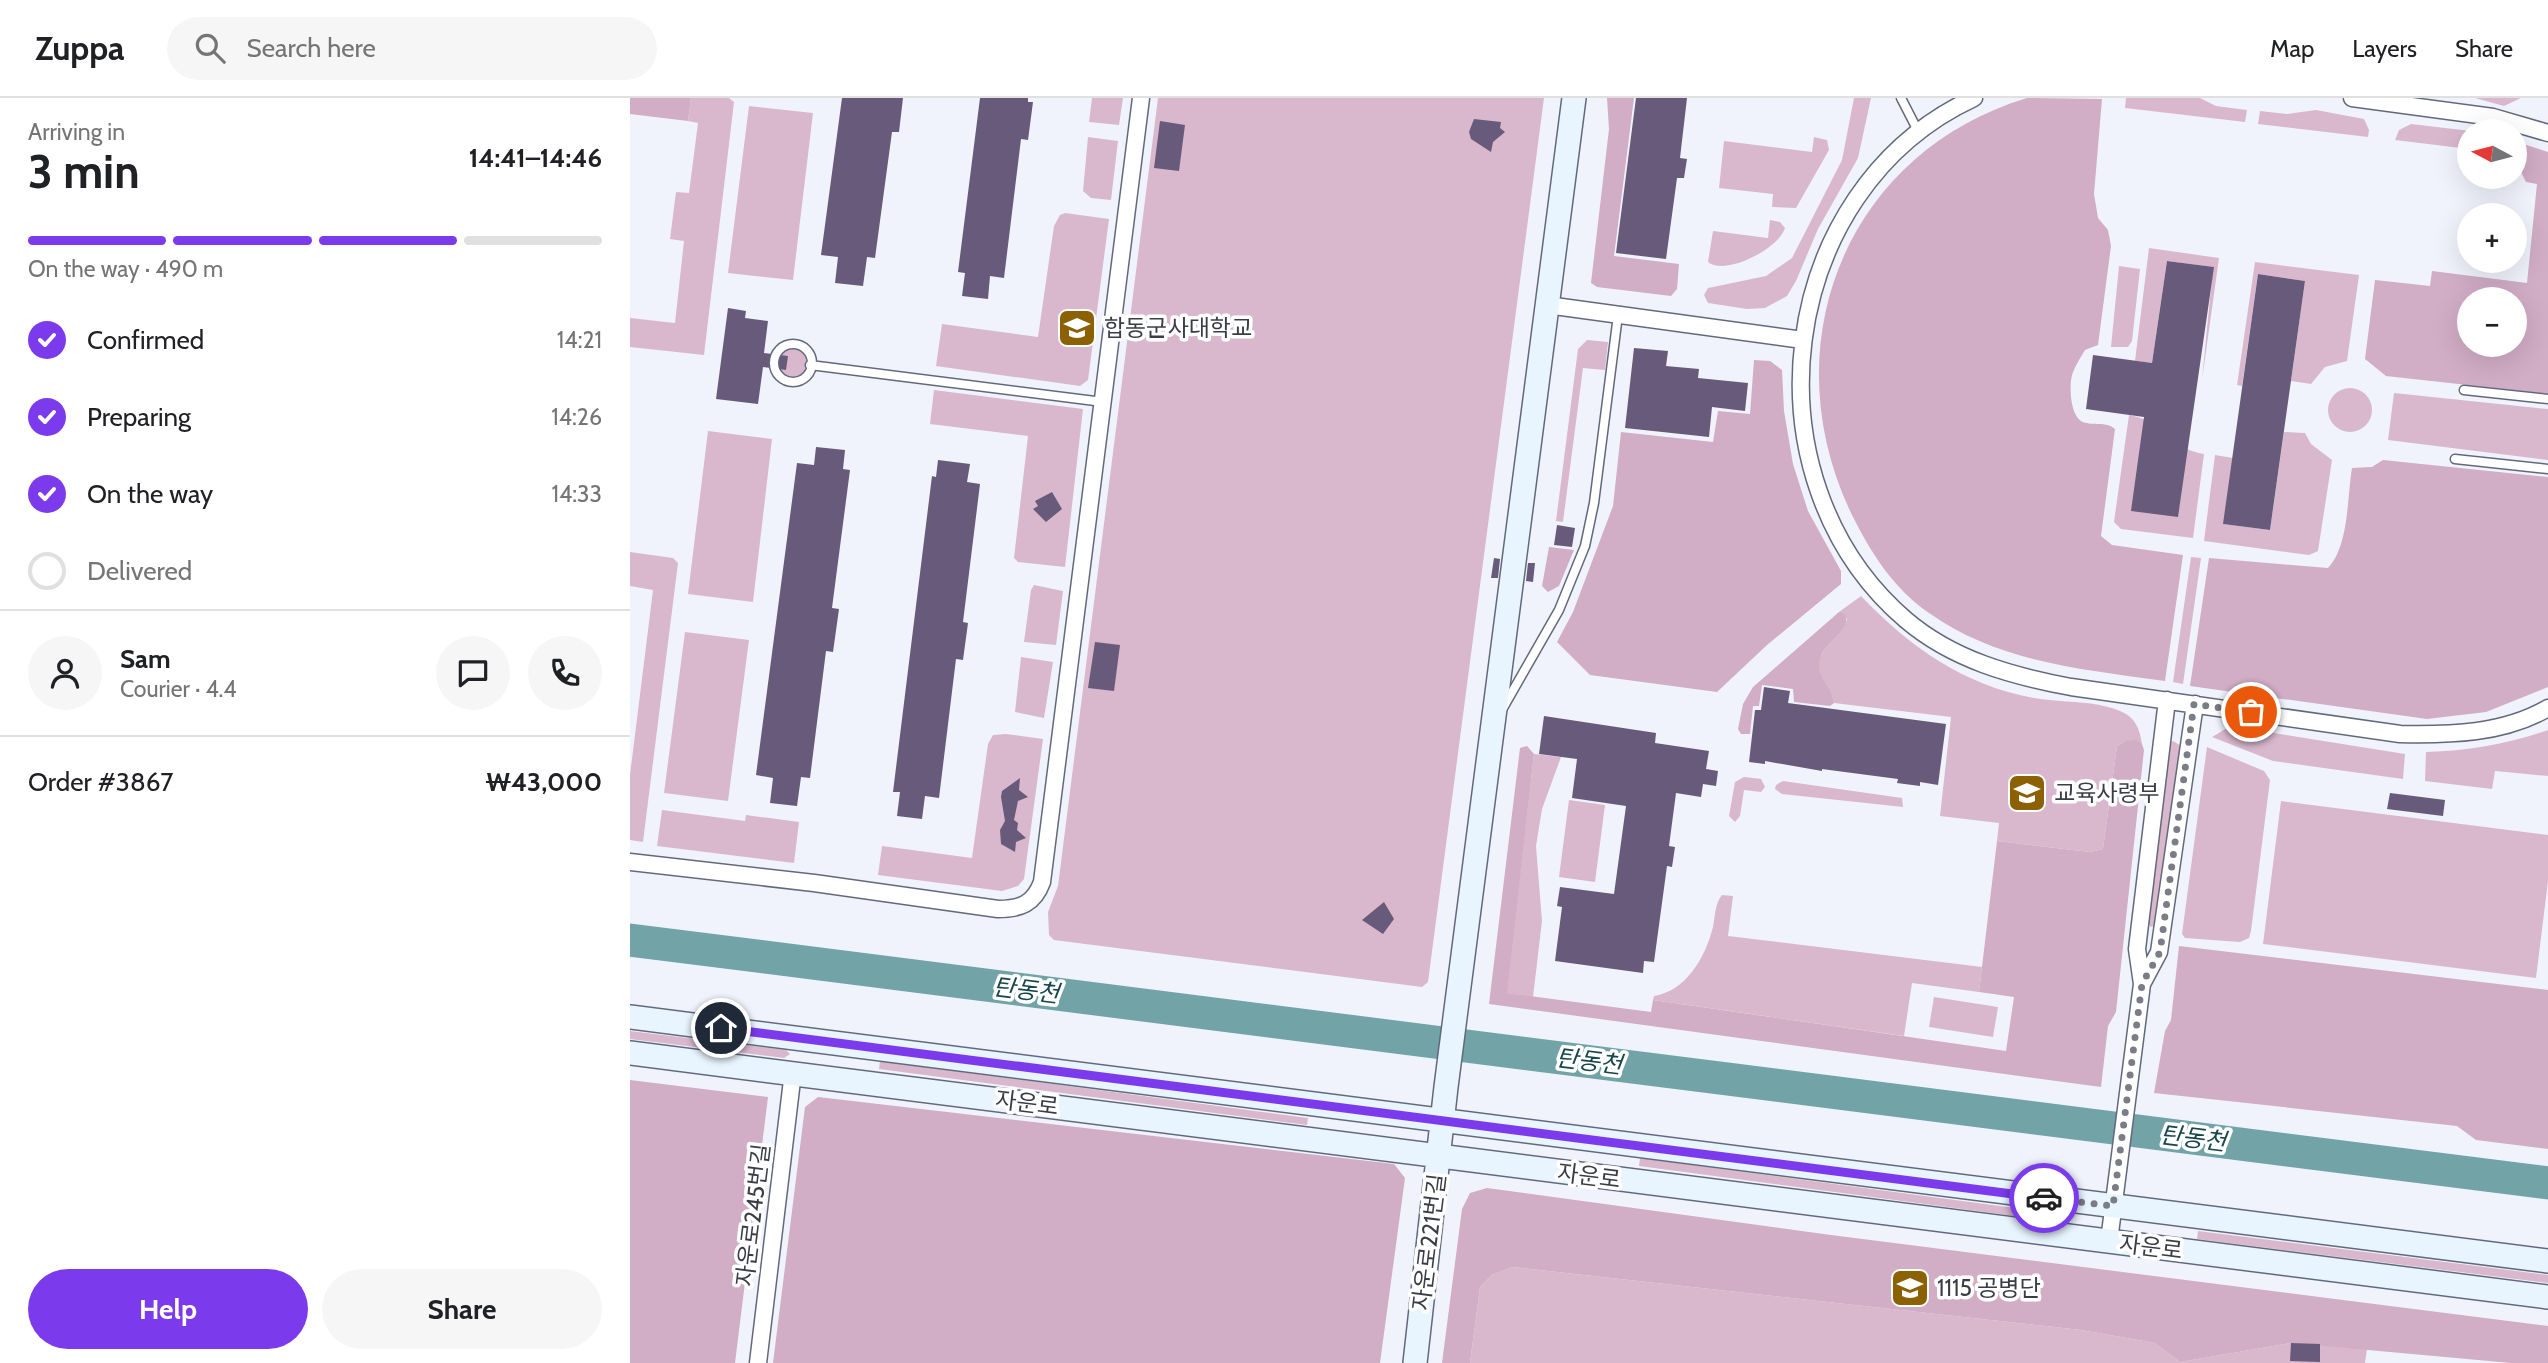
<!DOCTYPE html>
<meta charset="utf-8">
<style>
body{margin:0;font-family:Cabin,"Noto Sans KR",sans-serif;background:#f6f6f6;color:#202124;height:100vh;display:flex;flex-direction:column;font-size:26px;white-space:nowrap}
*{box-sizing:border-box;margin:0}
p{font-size:23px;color:#757577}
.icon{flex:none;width:38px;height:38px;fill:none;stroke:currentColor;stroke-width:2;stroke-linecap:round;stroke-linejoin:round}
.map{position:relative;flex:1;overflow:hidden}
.sheet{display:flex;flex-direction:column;background:#fff;width:630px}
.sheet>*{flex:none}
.needle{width:46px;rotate:277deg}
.buttons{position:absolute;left:1827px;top:21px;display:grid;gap:14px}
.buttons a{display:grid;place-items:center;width:70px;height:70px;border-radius:50%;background:#fff;box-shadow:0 7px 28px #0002;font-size:35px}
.pin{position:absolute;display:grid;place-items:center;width:60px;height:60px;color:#fff;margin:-30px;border:4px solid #fff;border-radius:50%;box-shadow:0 2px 7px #0007}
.courier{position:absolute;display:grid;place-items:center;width:70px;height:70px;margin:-35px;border:5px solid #7c3aed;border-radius:50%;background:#fff;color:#222;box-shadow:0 2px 9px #0007}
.headline em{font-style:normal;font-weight:700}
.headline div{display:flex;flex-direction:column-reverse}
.headline{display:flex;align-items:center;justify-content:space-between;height:119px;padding:0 28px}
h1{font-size:46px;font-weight:700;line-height:52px}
.bar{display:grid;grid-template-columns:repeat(4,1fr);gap:10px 7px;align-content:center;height:84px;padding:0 28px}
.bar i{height:9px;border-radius:5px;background:#e0e0e0}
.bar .active{background:#7c3aed}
.bar p{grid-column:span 4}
.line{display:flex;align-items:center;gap:18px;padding:0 28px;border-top:2px solid #e0e0e0}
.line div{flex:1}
.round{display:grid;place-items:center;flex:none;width:74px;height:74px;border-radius:37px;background:#f6f6f6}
ol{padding:0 28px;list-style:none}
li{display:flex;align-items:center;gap:21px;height:77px}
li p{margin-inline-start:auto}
li .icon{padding:7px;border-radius:50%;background:#7c3aed;color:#fff;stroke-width:4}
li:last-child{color:#757577}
li i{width:38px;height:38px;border:4px solid #e0e0e0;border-radius:50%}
.action{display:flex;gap:14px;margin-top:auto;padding:14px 28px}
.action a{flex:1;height:80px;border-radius:42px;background:#7c3aed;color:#fff;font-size:28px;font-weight:700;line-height:80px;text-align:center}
.action a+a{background:#f6f6f6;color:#202124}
header{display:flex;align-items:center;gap:42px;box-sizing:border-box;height:98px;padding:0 35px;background:#fff;border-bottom:2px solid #e0e0e0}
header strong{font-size:33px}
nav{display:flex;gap:38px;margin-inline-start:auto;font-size:24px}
.search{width:490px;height:63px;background:#f6f6f6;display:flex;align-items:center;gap:18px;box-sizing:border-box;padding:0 24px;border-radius:38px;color:#757577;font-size:26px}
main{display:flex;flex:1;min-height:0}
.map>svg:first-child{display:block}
.green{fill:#d9b8ce}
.forest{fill:#d1adc6;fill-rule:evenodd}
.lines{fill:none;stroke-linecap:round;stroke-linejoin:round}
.river{stroke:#71a3a7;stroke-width:33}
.building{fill:#685a7a}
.lane-casing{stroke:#63697c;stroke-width:11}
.street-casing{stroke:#63697c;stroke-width:19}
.secondary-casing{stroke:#63697c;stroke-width:26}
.lane{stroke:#fff;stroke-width:8}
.street{stroke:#fff;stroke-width:16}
.secondary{stroke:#e8f5fe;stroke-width:23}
.done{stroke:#7a7d85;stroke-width:7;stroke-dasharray:0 12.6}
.route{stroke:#7c3aed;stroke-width:9}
.labels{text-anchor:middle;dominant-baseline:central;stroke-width:7;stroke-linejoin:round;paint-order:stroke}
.poi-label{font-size:23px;fill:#3a3d45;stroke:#fff;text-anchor:start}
.street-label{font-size:23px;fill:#3a3d45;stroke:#fff}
.water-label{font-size:24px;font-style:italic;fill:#18474b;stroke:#fff}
</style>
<header>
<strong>Zuppa</strong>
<div class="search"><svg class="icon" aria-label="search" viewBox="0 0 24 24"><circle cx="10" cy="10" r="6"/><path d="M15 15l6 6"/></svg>Search here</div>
<nav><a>Map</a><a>Layers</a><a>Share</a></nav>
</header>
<main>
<section class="sheet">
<div class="headline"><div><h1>3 min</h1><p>Arriving in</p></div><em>14:41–14:46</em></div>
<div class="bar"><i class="active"></i><i class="active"></i><i class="active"></i><i></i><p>On the way · 490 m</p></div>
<ol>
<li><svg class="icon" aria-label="check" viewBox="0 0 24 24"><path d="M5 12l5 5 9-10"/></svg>Confirmed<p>14:21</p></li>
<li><svg class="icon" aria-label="check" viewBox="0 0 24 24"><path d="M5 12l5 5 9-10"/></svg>Preparing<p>14:26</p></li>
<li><svg class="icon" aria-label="check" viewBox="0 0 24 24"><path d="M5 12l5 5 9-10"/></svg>On the way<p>14:33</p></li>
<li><i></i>Delivered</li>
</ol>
<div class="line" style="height:126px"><a class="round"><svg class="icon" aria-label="person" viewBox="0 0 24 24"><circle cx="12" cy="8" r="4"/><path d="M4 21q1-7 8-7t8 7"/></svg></a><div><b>Sam</b><p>Courier · 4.4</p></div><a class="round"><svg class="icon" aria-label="chat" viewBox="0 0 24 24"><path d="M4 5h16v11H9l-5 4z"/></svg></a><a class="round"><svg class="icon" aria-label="phone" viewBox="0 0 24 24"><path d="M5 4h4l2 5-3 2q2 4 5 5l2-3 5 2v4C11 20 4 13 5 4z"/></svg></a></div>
<div class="line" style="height:91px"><div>Order #3867</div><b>₩43,000</b></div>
<div class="action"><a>Help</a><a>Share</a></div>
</section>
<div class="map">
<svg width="1918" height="1265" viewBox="0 0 1918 1265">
<rect width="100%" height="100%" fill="#f0f3fc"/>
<path class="green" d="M61,0H99L104,4L74,257L0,249V220L45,225L54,143L40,141L46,94L59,95L68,25L58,23Z
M462,0H493L489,27L459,24Z
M528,0H914L798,884L792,889L424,842L419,837L418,814L428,788Z
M1224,0H1241L1228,60L1188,131L1166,183L1157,198L1135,210L1117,211L1078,205L1074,197L1078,190L1136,178L1162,160L1212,62Z
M1496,0H1570L1586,8L1617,12L1615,24L1495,10Z
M1845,0H1891L1874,8Z
M119,8L183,15L163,182L98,175Z
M1686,12L1734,21L1739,32L1738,39L1628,26L1630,13L1657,16Z
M1781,26L1841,33L1839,51L1765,42L1769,32Z
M458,39L488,43L481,102L461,100L453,93Z
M1184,39L1197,42L1199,52L1166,110L1142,109L1143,96L1089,90L1094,43L1182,54Z
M435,115L479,121L458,282L450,288L306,268L312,226L408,239L424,128L430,117Z
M1140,122L1150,124L1155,130C1148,152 1094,178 1078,164L1083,133L1138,140Z
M1519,150L1589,160L1572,282L1583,169L1537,163L1522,265L1505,263Z
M1625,164L1729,177L1717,263L1695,269L1681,286L1661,283L1675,183L1628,176L1612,288L1607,287Z
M1489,168L1510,171L1502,243L1498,249H1481Z
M957,242L978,244L975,272L953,270L933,424L926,423L948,251Z
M149 265a14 14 0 1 1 28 0a14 14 0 1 1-28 0Z
M1698 312a22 22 0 1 1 44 0a22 22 0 1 1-44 0Z
M304,292L453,311L435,469L388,464L384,460L398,338L300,326Z
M1764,295L1918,311V362L1758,342Z
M1499,317C1533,322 1539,351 1574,356L1563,440L1491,431L1484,424Z
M78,333L142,341L123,504L58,496Z
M1654,334L1675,335L1681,346L1702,362L1688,453L1679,457L1574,443L1585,357L1603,360L1594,426L1640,432Z
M0,454L43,460L48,465L13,744L0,742V677L23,492L0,488Z
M1561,459L1571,460L1553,586L1543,584Z
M404,487L433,493L426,547L394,544L401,492Z
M1231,498C1280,549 1333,587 1404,600C1431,605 1464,602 1490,613C1505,619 1510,631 1512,646L1495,643L1487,648L1473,751L1460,754L1367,743L1369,725L1310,718L1321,619L1204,605C1203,593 1191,587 1189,575C1185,548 1212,542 1217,521L1209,514Z
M55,534L119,542L98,703L34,695Z
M391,559L423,564L414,620L385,614Z
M1606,629L1775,656L1773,681L1643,663L1582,639L1597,630Z
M1918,632V678L1865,673L1862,691L1795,683L1796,654C1839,653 1878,646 1918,632Z
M376,636L413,641L394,781L388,788L372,793L248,777L252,748L342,760L358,646L363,637Z
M1543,643L1551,648L1528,827L1521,829L1516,824L1540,645Z
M1577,649L1634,673L1640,682L1621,833L1619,840L1610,844L1555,840L1552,836Z
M904,656L931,659L912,711L906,748L912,823L903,899L876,895Z
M1114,679L1131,681L1135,689L1131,694L1114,692L1110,718L1105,724L1099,718L1105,684Z
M1153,683L1272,700L1273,709L1152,696L1145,691L1146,687Z
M939,702L975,707L965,784L929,779Z
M1651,703L1918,737V783L1906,880L1633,846Z
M32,712L115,723L116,717L169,724L164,765L27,748Z
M1092,797L1103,798L1098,838L1352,869L1349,894L1282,885L1274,938L1023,902L1024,898C1056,893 1075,860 1083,829C1085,819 1085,805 1092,797Z
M1304,899L1368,909L1363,939L1299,929Z
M0,933L156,952L160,956L154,960L0,941Z
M250,963L678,1020L677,1027L249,971Z
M1010,1060L1408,1113L1407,1121L1009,1068Z
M1568,1133L1918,1177V1185L1567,1141Z
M882,1169L1451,1232L1525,1245L1550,1264L1661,1245L1737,1251L1735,1265H840L850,1189L862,1177Z"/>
<path class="forest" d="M0,0H61L58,23L0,16Z
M977,0H1004L984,158L1049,166L1047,191L1041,198L967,189L961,185L979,31Z
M1397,0L1472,1L1464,96L1468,120L1478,132L1481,148L1468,247L1455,252C1451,259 1445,268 1442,277C1439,288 1440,319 1453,324C1463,328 1476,323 1485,331L1471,438L1482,447L1553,457L1535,583C1452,571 1370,565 1299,515C1263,490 1241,455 1222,417C1140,248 1215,55 1397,0Z
M1887,44L1918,54V296L1756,278L1735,261L1745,182L1800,188L1802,173L1897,185L1907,86L1896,84L1891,74L1885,71ZM1839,201H1885V247H1839Z
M1124,262L1140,263L1152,272L1154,313L1163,366L1178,413L1211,473V486L1137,547L1087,594L960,577L927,544L943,514L983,408L991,334L1083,344L1088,313L1120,316Z
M1753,362L1918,379V589L1856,614L1797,621L1560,588L1579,460L1698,470C1719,448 1717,400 1722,370L1742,369Z
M919,449L944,452L929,488L918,494L912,488Z
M1209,514L1215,516C1222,532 1197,543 1191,558C1183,579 1202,587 1204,605L1200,608L1164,604L1163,591L1132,587L1129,608H1123L1120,636H1111L1108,631L1113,606L1123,589Z
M1506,642L1512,646L1514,652L1486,914L1478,928L1471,989L859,906L890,650L897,648L904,656L877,895L1021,914L1023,902L1376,953L1384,899L1349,894L1367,743L1460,754L1473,751L1487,648L1495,643Z
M1549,848L1918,892V1051L1846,1042L1827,1028L1524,995L1535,933L1541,922Z
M0,982L138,999L105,1265H0Z
M188,999L764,1066L775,1080L750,1265H143L175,1009Z
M857,1090L1201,1137L1918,1228V1265H1881L1661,1245L1550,1264L1525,1245L1451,1232L882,1169L862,1177L850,1189L840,1265H812L832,1111L840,1095Z"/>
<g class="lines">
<path class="river" d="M0,842L1918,1085"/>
</g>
<path class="building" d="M212,0H273L269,34H262L245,160L237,159L233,188L205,185L208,159L191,157Z
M350,0H398V4H403L398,42L391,41L374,180L360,178L358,201L332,198L335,175L328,174Z
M1006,0H1057L1050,60L1057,61L1054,80H1047L1036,161L986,155Z
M844,21L871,24L870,30L875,34L863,44L861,54L841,41L839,34Z
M530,23L555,27L549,73L524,70Z
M1537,163L1584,169L1548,419L1501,413L1514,319L1456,311L1463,257L1522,265Z
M1628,176L1675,183L1640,432L1593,426Z
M98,210L116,213L115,220L138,223L134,255L158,258L156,272L133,269L128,306L86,301Z
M1004,250L1038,253L1036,268L1069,271L1068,280L1118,285L1115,313L1082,309L1079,339L995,330Z
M186,349L215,352L213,371L220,372L202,510L209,511L203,554L196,553L180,680L171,679L167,708L140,705L143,680L126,677L167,365L184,367Z
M308,362L340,366L337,384L350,386L333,524L338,525L333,562L326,561L309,700L295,698L292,721L267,718L270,694H263L302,378L306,379Z
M422,394L432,411L416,424L403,411L408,408L405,403Z
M927,427L945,430L942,449L924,447Z
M864,460L870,461L868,480H861Z
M898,465H905L903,484L896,483Z
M465,544L490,547L484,593L458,590Z
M1134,589L1160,593L1158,605L1316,626L1308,687L1290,684V688L1267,685L1268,681L1192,671V673L1135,663V666L1119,664L1125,612H1131Z
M914,618L1026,635L1025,645L1079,653L1076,671L1088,673L1086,688L1073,686L1071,699L1046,695L1039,748L1045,749L1042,769L1037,768L1024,864L1014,863L1013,875L925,863L932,809L927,808L930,789L984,796L996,708L942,700L947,661L909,656Z
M390,680L389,692L398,699L388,703L384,722L388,725L387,732L396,740L386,744L385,754L371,746L370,732L375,723L371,699L372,693Z
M1760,695L1815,702L1813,718L1757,711Z
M754,804L764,821L753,836L732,822Z
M1661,1245L1690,1246V1264L1660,1263Z"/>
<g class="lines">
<defs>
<path id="lane" d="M1271,0L1288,33
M144 265a19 19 0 1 1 38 0a19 19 0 1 1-38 0Z
M180,267L473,304
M1834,292L1918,301
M1825,361L1918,371
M873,610L929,512L955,448L964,405L988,217"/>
<path id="street" d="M1344,0C1145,92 1111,381 1276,522C1323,562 1382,578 1441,589L1770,636C1820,637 1873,636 1918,610
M1722,0L1863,19L1918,35
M917,207L1173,242
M0,764L184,785L368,811C390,811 404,806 412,784L511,0
M1512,886L1529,854L1565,606
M1479,1143L1512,886L1507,851L1537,602
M128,1265L163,974"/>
<path id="secondary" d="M0,919L1918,1163
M0,955L1918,1199
M785,1265L816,989L944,0"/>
</defs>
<use href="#lane" class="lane-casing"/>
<use href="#street" class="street-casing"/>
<use href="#secondary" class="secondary-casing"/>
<use href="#lane" class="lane"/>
<use href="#street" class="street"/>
<use href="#secondary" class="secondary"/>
</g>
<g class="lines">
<path class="done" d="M1414,1100L1483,1108L1512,886L1530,854L1564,606L1621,614"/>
<path class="route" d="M91,930L1414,1100"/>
</g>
<defs>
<symbol id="university-square" viewBox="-11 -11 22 22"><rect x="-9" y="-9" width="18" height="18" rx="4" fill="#8b6103" stroke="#fff"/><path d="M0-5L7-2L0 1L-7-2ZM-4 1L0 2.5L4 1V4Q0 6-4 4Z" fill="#fff"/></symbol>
</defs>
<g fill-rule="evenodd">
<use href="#university-square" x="425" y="208" width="44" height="44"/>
<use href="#university-square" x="1375" y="673" width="44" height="44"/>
<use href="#university-square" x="1258" y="1168" width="44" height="44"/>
</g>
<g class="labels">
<g class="poi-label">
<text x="474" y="230">합동군사대학교</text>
<text x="1424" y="695">교육사령부</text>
<text x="1307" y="1190">1115 공병단</text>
</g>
<g class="street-label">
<text transform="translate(397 1005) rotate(7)">자운로</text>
<text transform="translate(959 1078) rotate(7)">자운로</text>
<text transform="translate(123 1117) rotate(-83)">자운로245번길</text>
<text transform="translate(799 1144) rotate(-83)">자운로221번길</text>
<text transform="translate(1521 1149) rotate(7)">자운로</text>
</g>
<g class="water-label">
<text transform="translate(396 892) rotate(7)">탄동천</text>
<text transform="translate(959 963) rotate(7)">탄동천</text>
<text transform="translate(1563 1040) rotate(7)">탄동천</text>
</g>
</g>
</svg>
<div class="buttons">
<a><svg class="needle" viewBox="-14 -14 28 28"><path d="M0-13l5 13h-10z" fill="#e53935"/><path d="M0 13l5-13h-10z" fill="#757577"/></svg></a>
<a>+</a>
<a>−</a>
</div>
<div class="pin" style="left:1621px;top:614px;background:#ea580c"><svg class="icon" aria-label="bag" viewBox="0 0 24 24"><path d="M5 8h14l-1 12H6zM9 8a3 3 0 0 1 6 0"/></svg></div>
<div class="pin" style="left:91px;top:930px;background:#1f2937"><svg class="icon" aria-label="home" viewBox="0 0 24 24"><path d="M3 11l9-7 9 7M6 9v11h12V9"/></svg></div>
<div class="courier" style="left:1414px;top:1100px"><svg class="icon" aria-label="car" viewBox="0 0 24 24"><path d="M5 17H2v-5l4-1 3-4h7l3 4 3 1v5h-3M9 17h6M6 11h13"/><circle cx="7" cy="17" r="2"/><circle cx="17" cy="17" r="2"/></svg></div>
</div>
</main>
